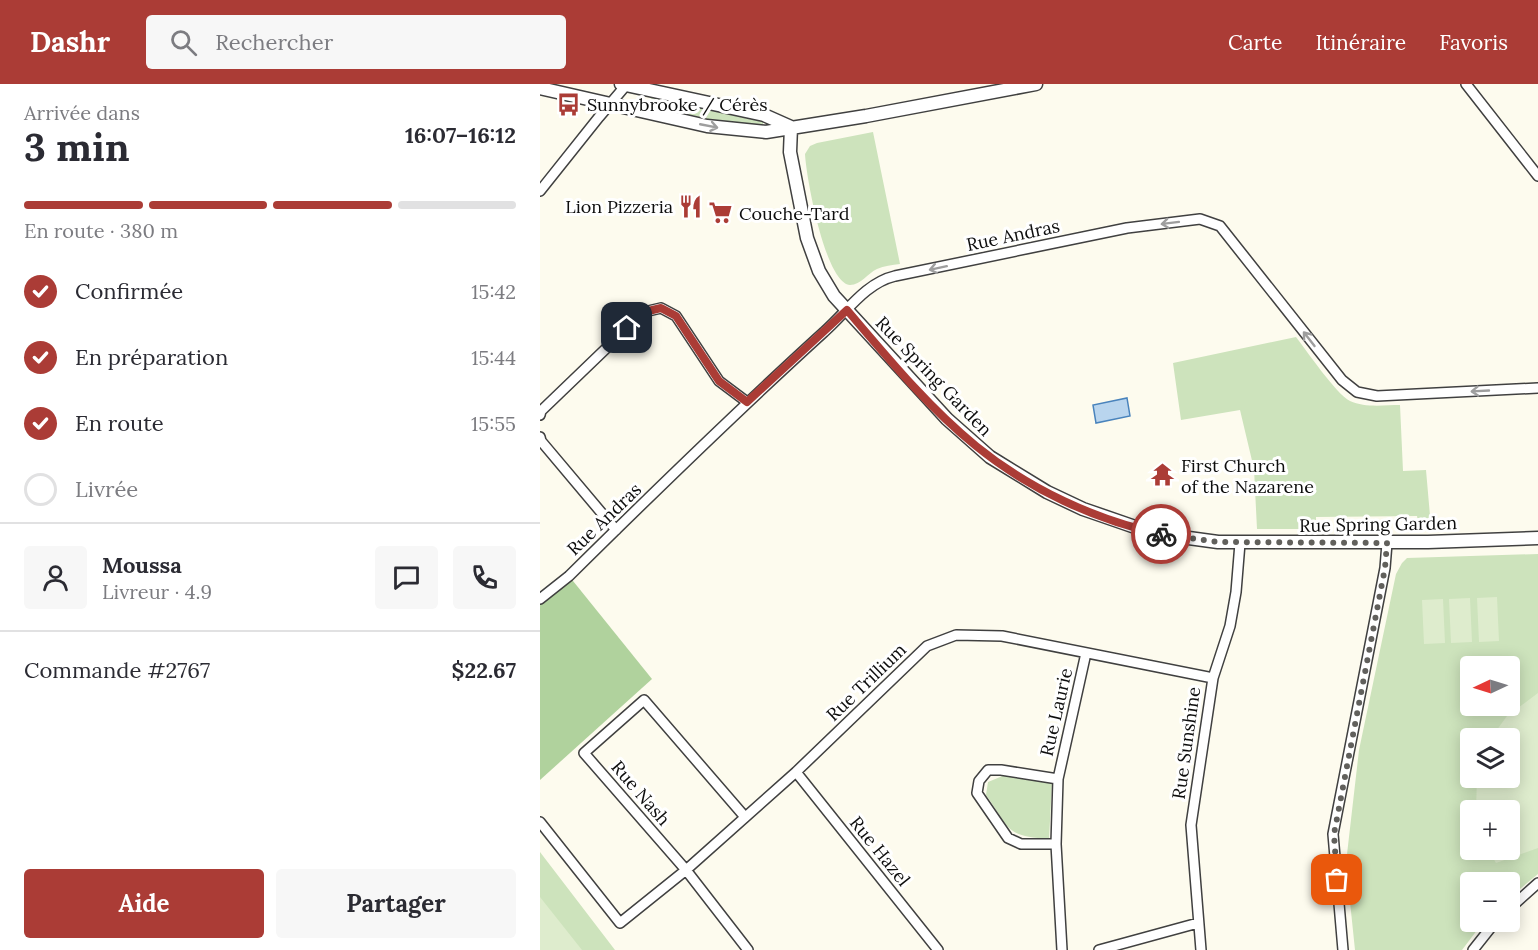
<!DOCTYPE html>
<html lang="fr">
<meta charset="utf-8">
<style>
body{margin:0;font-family:Lora,serif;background:#f7f7f7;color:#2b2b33;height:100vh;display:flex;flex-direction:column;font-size:22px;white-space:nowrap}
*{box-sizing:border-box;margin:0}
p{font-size:20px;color:#7c7c81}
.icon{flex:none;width:33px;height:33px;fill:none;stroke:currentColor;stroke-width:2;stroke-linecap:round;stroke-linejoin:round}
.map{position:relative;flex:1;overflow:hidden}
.panel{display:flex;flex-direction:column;background:#fff;width:540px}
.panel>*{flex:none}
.needle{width:39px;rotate:266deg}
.buttons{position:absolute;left:920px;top:572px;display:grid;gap:12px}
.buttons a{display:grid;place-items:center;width:60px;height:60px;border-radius:6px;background:#fff;box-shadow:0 3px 15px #0003;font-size:30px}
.pin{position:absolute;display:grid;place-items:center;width:51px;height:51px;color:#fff;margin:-26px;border-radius:12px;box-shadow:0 3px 9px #0006}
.courier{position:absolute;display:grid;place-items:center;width:60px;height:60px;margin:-30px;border:4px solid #ab3c36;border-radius:50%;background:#fff;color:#222;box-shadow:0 2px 8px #0007}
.overview em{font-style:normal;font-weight:700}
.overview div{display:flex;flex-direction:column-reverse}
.overview{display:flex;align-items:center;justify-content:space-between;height:102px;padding:0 24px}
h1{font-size:39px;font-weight:700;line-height:45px}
.bar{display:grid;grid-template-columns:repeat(4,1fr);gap:9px 6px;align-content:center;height:72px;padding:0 24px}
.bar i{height:8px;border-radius:4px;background:#e1e1e2}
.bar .current{background:#ab3c36}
.bar p{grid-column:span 4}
.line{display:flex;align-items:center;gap:15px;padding:0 24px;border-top:2px solid #e1e1e2}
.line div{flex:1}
.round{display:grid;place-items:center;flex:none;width:63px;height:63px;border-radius:6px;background:#f7f7f7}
ol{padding:0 24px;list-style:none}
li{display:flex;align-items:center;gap:18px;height:66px}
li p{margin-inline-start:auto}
li .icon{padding:6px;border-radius:50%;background:#ab3c36;color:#fff;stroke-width:4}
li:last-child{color:#7c7c81}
li i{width:33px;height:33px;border:3px solid #e1e1e2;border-radius:50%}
.action{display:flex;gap:12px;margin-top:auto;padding:12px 24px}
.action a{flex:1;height:69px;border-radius:6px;background:#ab3c36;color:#fff;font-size:24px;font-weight:700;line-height:69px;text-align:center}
.action a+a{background:#f7f7f7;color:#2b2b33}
header{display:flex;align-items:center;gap:36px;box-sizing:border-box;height:84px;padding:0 30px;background:#ab3c36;color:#fff}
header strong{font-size:28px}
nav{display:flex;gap:33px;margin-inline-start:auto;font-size:21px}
.search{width:420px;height:54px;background:#f7f7f7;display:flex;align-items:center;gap:15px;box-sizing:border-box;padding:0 21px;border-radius:6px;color:#7c7c81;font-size:22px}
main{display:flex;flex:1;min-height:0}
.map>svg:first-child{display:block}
.green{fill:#cde3bc;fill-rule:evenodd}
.forest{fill:#b0d29d}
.pitch{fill:#deeccd}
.water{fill:#b9d5ee;stroke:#4983bc;stroke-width:1.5}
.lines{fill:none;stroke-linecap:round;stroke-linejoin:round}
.minor-casing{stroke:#404040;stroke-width:12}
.tertiary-casing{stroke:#404040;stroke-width:15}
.minor{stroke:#fff;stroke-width:9}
.tertiary{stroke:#fff;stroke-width:12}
.oneway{stroke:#9e9e9e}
.done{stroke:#61605c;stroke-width:6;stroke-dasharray:0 10.8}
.route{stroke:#ab3c36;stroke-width:8}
.labels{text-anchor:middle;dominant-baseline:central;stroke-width:6;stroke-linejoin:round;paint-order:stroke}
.poi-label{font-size:18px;fill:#0d0d0d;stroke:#fff;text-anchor:start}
.street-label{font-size:18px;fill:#0d0d0d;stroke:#fff}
</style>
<header>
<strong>Dashr</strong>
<div class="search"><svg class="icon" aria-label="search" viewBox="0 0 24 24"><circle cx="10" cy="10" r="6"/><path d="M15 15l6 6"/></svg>Rechercher</div>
<nav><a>Carte</a><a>Itinéraire</a><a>Favoris</a></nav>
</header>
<main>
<section class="panel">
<div class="overview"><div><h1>3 min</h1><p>Arrivée dans</p></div><em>16:07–16:12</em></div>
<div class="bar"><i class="current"></i><i class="current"></i><i class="current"></i><i></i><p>En route · 380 m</p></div>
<ol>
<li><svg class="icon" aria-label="check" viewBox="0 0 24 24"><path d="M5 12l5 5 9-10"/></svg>Confirmée<p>15:42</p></li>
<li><svg class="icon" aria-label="check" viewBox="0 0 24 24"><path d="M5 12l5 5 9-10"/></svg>En préparation<p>15:44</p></li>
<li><svg class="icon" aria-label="check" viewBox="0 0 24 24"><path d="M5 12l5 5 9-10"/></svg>En route<p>15:55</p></li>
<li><i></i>Livrée</li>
</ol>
<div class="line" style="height:108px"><a class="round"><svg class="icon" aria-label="person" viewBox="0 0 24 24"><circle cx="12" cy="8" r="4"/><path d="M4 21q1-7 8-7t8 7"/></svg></a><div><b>Moussa</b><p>Livreur · 4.9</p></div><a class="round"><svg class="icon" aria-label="chat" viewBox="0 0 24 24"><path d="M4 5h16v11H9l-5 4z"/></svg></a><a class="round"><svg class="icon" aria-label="phone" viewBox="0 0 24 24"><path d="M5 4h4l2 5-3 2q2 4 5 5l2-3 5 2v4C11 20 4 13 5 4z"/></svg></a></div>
<div class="line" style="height:78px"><div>Commande #2767</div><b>$22.67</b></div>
<div class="action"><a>Aide</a><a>Partager</a></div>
</section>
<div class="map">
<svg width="998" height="866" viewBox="0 0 998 866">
<rect width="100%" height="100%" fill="#fdfbee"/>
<path class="green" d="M112,14L223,38V41L173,36L111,22L107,17Z
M333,48L360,180C352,181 344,182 337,185C328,189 321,201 310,201C285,199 266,92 265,70L270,62L277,59Z
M756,253C767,267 796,310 810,317C825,324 844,321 860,321L863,387L886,386L891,443L879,444L877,432L776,433V445H717L714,385L700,326L641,336L633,279Z
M998,470V790L969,814V798H930V837H944L922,866H815L806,779L819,666L856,490L862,479L867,474ZM930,582H969V621H930ZM930,654H969V693H930ZM930,726H969V765H930Z
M465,691L512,699L509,755C465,752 470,745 446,711L448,698Z
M0,768L75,866H0Z"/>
<path class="forest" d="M29,492L112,595L0,696V515Z"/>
<path class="pitch" d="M957,513L959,557L939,558L937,514Z
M930,514L932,558L911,559L909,515Z
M903,515L905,559L884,560L882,516Z
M998,609V764L956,779L948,765H969V726H936L937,693H969V654H951L967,632Z
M0,813L42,866H0Z"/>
<path class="water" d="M587,314L590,332L556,339L553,321Z"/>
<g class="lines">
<defs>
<path id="minor" d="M926,0L998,92
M0,107L59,33L87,0
M0,331L1,327L104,228L121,224L136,232L179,297L207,318
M0,353L1,357L76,446
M0,515L29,492C113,409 197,327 284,248C306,229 325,199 355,192L587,144L660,135L680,142L802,296L817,308L837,312L998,304
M256,688L398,866
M518,695L546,569
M0,738L80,839L146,786L44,669L104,616L205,733
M516,760H481L468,754L437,709L439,697L448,686H461L518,695L516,760L522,866
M969,825L998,799
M208,866L146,786L256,688L387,562L416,551L462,552L673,594
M559,866L658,839
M661,866L651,741L673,594L690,542L696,508L700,459
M803,866L793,750L845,484L847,459
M933,866L956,837"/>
<path id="tertiary" d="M81,0L224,31L251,43
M0,4L167,42L226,48L326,32L496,0
M251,43L250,68L267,154L279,187L294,212L407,335L450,373L507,408L543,425L598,444L634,452L678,458H888L998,454"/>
</defs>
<use href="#minor" class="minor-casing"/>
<use href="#tertiary" class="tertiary-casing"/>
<use href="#minor" class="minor"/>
<use href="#tertiary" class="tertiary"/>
</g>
<defs><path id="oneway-shaft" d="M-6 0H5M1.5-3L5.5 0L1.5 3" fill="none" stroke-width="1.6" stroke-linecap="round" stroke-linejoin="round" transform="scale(1.5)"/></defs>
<g class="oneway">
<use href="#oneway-shaft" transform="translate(169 42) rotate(11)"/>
<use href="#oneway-shaft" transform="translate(630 139) rotate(173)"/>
<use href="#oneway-shaft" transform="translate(398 184) rotate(168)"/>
<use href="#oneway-shaft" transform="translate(769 255) rotate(-128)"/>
<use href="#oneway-shaft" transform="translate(940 307) rotate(177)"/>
</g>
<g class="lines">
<path class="done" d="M621,450L678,458L847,459L845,484L794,750L797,796"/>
<path class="route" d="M87,244L104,228L121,224L136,232L179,297L207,318L307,226C347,273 388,323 436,362C489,405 555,436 621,450"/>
</g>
<defs>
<symbol id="bus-bare" viewBox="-9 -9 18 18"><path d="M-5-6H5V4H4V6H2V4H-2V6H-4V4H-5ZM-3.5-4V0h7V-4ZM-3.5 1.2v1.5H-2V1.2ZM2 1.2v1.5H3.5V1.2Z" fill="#ab3c36" stroke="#fff" stroke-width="2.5" paint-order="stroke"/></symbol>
<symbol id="restaurant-bare" viewBox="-9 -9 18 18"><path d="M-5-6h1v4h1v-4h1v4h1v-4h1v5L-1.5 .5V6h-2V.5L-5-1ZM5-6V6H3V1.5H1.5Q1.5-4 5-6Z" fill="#ab3c36" stroke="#fff" stroke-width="2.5" paint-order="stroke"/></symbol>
<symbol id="supermarket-bare" viewBox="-9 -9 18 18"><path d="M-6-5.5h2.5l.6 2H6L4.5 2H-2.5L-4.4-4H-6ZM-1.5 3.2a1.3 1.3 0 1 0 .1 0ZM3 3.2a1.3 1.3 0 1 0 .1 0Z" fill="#ab3c36" stroke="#fff" stroke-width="2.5" paint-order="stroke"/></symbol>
<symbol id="temple-bare" viewBox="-9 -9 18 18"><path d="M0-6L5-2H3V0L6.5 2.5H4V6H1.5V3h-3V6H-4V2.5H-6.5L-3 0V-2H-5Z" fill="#ab3c36" stroke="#fff" stroke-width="2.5" paint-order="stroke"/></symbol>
</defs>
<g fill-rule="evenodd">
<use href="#bus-bare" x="12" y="4" width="33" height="33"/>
<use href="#restaurant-bare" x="134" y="106" width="33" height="33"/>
<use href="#supermarket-bare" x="164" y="112" width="33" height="33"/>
<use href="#temple-bare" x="606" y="374" width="33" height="33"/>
</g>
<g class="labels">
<g class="poi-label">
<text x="47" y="20">Sunnybrooke / Cérès</text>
<text x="133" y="122" text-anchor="end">Lion Pizzeria</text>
<text x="199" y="129">Couche-Tard</text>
<text x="641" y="381">First Church<tspan x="641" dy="21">of the Nazarene</tspan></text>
</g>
<g class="street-label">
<text transform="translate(473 151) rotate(-12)">Rue Andras</text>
<text transform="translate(394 292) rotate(46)">Rue Spring Garden</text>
<text transform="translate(64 435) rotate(-44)">Rue Andras</text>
<text transform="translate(838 440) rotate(-1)">Rue Spring Garden</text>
<text transform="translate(326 598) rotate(-44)">Rue Trillium</text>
<text transform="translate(516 628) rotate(-77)">Rue Laurie</text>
<text transform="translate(646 659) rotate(-82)">Rue Sunshine</text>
<text transform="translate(101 709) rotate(49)">Rue Nash</text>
<text transform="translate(340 767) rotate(51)">Rue Hazel</text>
</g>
</g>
</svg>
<div class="buttons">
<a><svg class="needle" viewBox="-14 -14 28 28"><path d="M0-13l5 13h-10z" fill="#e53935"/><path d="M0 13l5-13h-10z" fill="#7c7c81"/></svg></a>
<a><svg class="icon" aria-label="layers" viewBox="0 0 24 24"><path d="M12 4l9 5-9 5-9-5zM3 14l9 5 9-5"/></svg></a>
<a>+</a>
<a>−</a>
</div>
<div class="pin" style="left:797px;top:796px;background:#ea580c"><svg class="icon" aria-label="bag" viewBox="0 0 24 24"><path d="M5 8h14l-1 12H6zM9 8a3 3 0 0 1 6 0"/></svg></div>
<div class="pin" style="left:87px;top:244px;background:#1f2937"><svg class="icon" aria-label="home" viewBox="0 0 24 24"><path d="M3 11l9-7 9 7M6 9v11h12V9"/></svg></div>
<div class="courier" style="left:621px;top:450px"><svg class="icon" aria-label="bike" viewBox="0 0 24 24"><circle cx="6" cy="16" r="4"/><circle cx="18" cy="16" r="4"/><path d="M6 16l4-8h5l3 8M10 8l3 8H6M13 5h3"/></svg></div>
</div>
</main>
